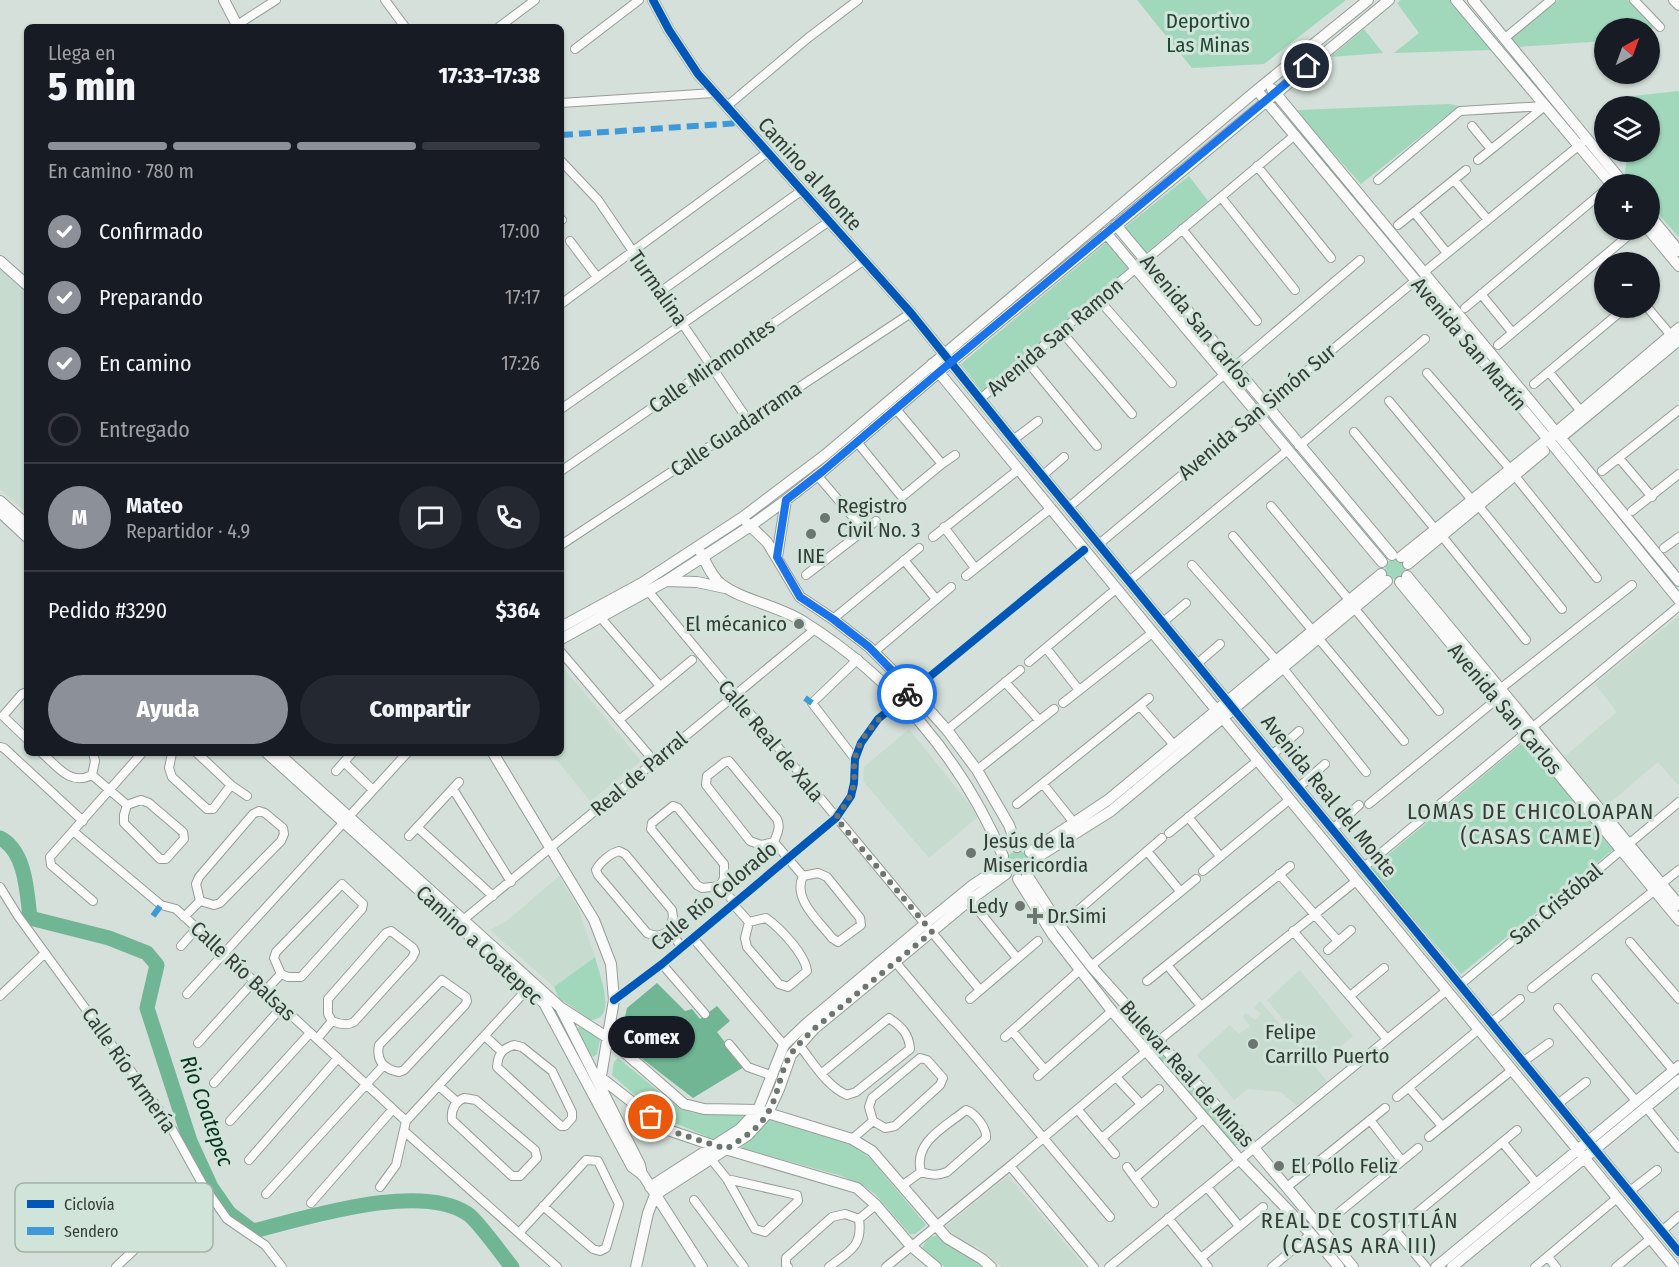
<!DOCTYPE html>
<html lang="es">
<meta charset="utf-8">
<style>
body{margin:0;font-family:"Fira Sans Condensed",sans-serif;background:#242831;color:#f1f3f6;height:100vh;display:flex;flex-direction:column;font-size:22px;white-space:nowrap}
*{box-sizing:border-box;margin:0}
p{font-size:20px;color:#9ea1a6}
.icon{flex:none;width:33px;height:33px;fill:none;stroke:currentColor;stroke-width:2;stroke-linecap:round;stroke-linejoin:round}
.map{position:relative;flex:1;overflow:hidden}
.drawer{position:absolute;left:24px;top:24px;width:540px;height:732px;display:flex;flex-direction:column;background:#171b24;border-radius:9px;box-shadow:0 2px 4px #0004}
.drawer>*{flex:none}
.needle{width:39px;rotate:41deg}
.buttons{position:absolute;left:1594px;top:18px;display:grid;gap:12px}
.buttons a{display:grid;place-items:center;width:66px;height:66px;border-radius:50%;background:#171b24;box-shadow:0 2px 4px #0004;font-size:30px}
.pin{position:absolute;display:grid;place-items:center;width:51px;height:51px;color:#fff;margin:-26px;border:3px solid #fff;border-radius:50%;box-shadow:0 2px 6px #0007}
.courier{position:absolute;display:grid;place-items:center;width:60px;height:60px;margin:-30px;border:4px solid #1a73e8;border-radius:50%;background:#fff;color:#222;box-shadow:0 2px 8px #0007}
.bubble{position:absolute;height:42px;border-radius:21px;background:#171b24;box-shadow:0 2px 4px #0004;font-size:20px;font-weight:800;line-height:42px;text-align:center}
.head em{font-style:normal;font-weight:800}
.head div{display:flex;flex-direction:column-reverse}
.head{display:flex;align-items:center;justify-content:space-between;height:102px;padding:0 24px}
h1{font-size:39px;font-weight:800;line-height:45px}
.bar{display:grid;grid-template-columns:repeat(4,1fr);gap:9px 6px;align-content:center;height:72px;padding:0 24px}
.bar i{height:8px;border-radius:4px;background:#363941}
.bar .current{background:#8c9099}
.bar p{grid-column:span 4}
.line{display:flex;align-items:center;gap:15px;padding:0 24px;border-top:2px solid #363941}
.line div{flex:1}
.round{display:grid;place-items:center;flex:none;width:63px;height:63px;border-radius:32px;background:#242831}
ol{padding:0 24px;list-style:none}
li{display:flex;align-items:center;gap:18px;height:66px}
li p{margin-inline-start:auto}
li .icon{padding:6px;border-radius:50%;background:#8c9099;color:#fff;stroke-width:4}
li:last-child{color:#9ea1a6}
li i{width:33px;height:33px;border:3px solid #363941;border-radius:50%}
.primary-button{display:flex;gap:12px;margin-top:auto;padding:12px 24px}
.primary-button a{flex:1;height:69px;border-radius:36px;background:#8c9099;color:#fff;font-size:24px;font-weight:800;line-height:69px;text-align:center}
.primary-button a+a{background:#242831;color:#f1f3f6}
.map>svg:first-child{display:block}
.built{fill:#c7dbcf}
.green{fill:#a1d7bb}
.water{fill:#70b695}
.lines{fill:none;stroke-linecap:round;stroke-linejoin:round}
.river{stroke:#70b695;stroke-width:15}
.street-casing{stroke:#969d99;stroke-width:10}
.secondary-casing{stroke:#969d99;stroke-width:12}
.street{stroke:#f9faf9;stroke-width:8}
.secondary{stroke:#f9faf9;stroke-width:10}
.quiet{stroke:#3e99d9;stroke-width:6;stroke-dasharray:12 6;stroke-linecap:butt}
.cycleway-casing{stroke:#d1e4d9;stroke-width:11}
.cycleway{stroke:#0057b8;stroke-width:8}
.done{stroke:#6d7571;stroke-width:6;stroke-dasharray:0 10.8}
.route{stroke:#1a73e8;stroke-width:8}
.poi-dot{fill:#6d7571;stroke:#d1e4d9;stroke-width:2}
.labels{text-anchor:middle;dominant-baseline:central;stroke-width:6;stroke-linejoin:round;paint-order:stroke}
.park-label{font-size:21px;fill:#1e4733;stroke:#d1e4d9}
.street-label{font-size:21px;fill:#353c38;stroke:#d1e4d9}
.poi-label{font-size:21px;fill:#353c38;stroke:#d1e4d9;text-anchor:start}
.neighbourhood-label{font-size:22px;letter-spacing:1.5px;fill:#353c38;stroke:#d1e4d9}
.water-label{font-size:22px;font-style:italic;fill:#06321f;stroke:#d1e4d9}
.key{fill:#d1e4d9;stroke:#a2b2a9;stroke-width:1.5}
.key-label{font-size:16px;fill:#353c38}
</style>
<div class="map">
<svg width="1679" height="1267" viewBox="0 0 1679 1267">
<rect width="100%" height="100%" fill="#d5e0da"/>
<path class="built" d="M0,268L27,292V513L0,489Z
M1679,616V786L1658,762L1606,806L1564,757L1617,712L1595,684Z
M561,665L641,761L590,801L551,753H561Z
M909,729L979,816L929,858L863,781L864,767Z
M559,876L578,908L595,957L554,987L490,930L508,920Z
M1300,970L1353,1036L1320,1065L1267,1000Z
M1260,1001L1327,1081L1297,1106L1281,1092L1248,1089L1234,1100L1197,1055L1230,1025L1239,1034L1250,1026L1243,1017L1246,1013L1255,1020L1261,1014L1254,1008Z
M1008,1176L1085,1267H1002L979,1248L964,1242L951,1232L946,1226Z"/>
<path class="green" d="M1137,0H1346L1264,64L1192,68Z
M1401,0H1450L1491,50L1394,53L1419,33L1397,3Z
M1557,0H1628L1654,27L1650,31V28H1605V41L1517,47L1510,39Z
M1364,29L1383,53L1330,57Z
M1678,91L1679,92V237L1650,205V184H1631L1624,177L1628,154L1626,152H1650V106H1624L1629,102L1625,97Z
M1449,104L1459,106L1361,184L1306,123L1298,110Z
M1189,176L1208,201L1146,253L1124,228Z
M1107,242L1129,268L982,391L961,364Z
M1385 569a10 10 0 1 1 20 0a10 10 0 1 1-20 0Z
M1525,741L1614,849L1461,974L1371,869Z
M1006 863a12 12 0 1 1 24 0a12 12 0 1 1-24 0Z
M595,957C598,971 619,1019 591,1020L559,998L554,987Z
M577,1027L583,1028L600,1040L597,1054L593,1057L587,1049Z
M1160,1053H1163L1240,1140L1239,1144L1234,1146L1157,1056Z
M618,1058L679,1108L693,1113L748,1116L732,1130L715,1140L710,1138L659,1116L612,1075L614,1062Z
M769,1119L851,1145L870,1158L926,1225L915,1234H910L875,1194L864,1186L842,1176L740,1148L756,1135Z
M938,1235L982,1267H945L922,1250C924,1242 929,1237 938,1235Z"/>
<path class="water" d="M657,983L685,1011L692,1009L700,1019L717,1006L730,1021L717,1032L744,1067L693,1098L619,1041L627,1008Z"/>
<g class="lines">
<path class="river" d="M0,838C26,851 27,893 30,918L109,938L147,953L157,965L147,1008L190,1141L211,1187L229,1213L253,1231C307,1218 420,1181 468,1214C479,1222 502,1255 512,1267"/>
<defs>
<path id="street" d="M385,0L405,27
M1634,0L1660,27
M237,25L276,0
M499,27L535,0
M1505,38L1551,0
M575,49L639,0
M561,103L714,93
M726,107L808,38L858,0
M1472,126L1491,149
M1478,160L1545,106
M561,161L598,200L748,420
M1257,166L1331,258
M1378,180L1460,111L1545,106
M1454,180L1488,220
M1221,197L1295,290
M1414,212L1447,253
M561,219L562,220
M1398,225L1466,170
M1182,229L1257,321
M570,241L597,277
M1423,273L1582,143
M1650,287V286
M660,292L801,191
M1481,294L1512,332
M1099,300L1172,383
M561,304L768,152
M1465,308L1605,190
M1648,308L1674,339
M1061,331L1132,414
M1498,345L1635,230
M1026,360L1097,446
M1234,367L1360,260
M1549,372L1584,415
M1427,373L1510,469
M1534,384L1625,308
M980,399L1295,135
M1389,401L1472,500
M561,409L828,222
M1354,432L1436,530
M1013,440L1038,421
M857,442L902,497L942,464L896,409
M1299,446L1425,339
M1619,458L1652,497
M942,464L955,455
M561,471L863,261
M1602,471L1679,410
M817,475L864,530
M1042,476L1064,457
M1515,476L1597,578
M1478,505L1562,609
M1271,506L1350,601
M1069,507L1225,374
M1632,511L1679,474
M944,527L975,568
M1233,536L1313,631
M1442,536L1526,640
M933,537L1018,470
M1099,544L1416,280
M561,545L911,313
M1664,548L1679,537
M904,560L936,599
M1192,565L1277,661
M806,575L876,521
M966,576L1050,509
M1129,581L1288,450
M644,586L980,990
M1355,609L1439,711
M601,618L660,686
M833,619L919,548
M1163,622L1186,603
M1319,639L1404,741
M1046,648L1079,690
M561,652L654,761
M874,652L951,587
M1029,662L1116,589
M1197,664L1220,644
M1283,668L1366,772
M1005,682L1039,720
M1500,689L1632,585
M27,692L22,694L3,716L27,739
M1063,703L1152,633
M1140,706L1174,745
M619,720L692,660
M947,730L1020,670
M0,747L4,748L83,821
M42,753C58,767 70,786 92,775L95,761L93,753
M172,753L169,768L172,777L207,809H213L231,785
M197,753L231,785L247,796
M1272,755L1299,731
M855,759L812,703L858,659
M729,761L777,819C781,827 777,834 774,842L761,845L750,841L706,785L707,776L725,762Z
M344,762L373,790
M977,770L1054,709
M336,771L352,753
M92,775L127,805
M1043,784L1075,824
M1299,787L1325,764
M453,789L511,882
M141,800L149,803L183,832L184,839L166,859H160L124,823V815L127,805Z
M1017,804L1149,698
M1369,804L1497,699
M673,806L678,808L724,864V878L720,886L702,888L697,885L651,829L652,823Z
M259,811L265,813L283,828L284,834L281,841L220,903L214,905L200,901L196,884L199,877L253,814Z
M1188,817L1220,856
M417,827L493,896
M1334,828L1359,805
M73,831L161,905L176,909L406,1121
M1169,833L1257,761
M409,836L459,782
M774,842L803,876
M619,851L625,854L672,910L673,917L669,931C660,936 656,937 647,933L598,875L596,870C600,862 611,853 619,851Z
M1147,851L1180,891
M1364,867L1679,606
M1203,871L1289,800
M818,873L827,877L860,918L861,925L838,942L832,938C819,921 792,899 803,876Z
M1279,874L1338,941
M342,884L363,904L362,909L301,977H288L281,974L274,958L276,952Z
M1661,884L1679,870
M720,886L735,903
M0,887L18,916L168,1122L203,1185L227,1219L265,1245L282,1267
M970,900L1017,958
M93,901L51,865L50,857L142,753
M733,904L749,922
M184,917L200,901
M766,918C780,928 805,954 807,971L788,987L779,984L747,947L745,938L749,922Z
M463,920L815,629
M1060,926L1162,838
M391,931L413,948L415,952L412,958L354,1022C347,1026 339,1024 332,1021L328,1014V999L386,933Z
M669,931L682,947
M1293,931L1387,1039
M693,938L784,1045
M1630,942L1679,999
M181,946L197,928
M1328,950L1351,930
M892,958L1110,1217
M662,964L705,1014
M1091,966L1196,879
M1168,966L1201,1006
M1596,978L1673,1070
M442,980L466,997L467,1001L465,1005L404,1070L399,1072C384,1069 376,1061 379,1045Z
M1147,981L1290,866
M1461,984L1679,802
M1532,988L1655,890
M265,991L281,974
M187,994L407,753
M0,996L45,953
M1350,996L1384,968
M970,999L1038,941
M614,1000L662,964L836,818L851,796L854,783L855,759L861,743L878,719L1084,550
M1558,1008L1636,1101
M1492,1022L1520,999
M1012,1031L1045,1070
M485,1036L501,1051
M1005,1037L1080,970
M317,1039L332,1021
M198,1043L254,981
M729,1044L748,1067L773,1076
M514,1045L522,1047L552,1071L572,1112V1118L565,1126H561L497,1067C498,1055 501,1049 514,1045Z
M799,1045C813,1062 826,1086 847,1095L856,1092L910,1049C909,1034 902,1027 889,1018L822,1073
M920,1058L927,1060L943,1078L940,1085L895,1126L885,1128L873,1121L869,1107L872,1098Z
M1524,1061L1549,1043
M1038,1076L1112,1011
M1116,1077L1141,1104
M214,1083L282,1007
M439,1086L457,1102
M1409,1088L1442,1126
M1397,1097L1478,1030
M464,1098L476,1100L535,1150L537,1158L520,1176H512L452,1120C451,1110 454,1102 464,1098Z
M1559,1103L1586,1082
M1646,1107L1679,1148
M966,1110C975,1113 987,1128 986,1138L947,1172C937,1176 931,1175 921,1172C913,1142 945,1127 966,1110Z
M1078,1110L1115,1154
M1370,1120L1402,1161
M230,1121L310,1033
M404,1131L557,1267
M1429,1137L1512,1070
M1102,1138L1159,1089
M852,1139L873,1121
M1503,1143L1537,1184
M711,1159L727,1179L755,1229L765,1232L798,1201L797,1195L727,1179
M249,1160L338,1058
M1010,1166L1094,1267
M1127,1167L1135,1178
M903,1185L921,1172
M380,1187L396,1165L406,1121L531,985
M1207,1187L1239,1226
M1287,1187L1385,1108
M1630,1191L1657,1170
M266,1194L383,1066
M694,1200L744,1267
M311,1203L393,1109
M1154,1203L1135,1178L1204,1118
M1168,1218L1208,1267
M859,1219L876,1205
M1320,1228L1418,1148
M1396,1231L1426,1267
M1662,1231L1679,1216
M519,1233L586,1160L598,1161L619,1204L606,1248L600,1251L593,1249L543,1206
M1378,1245L1517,1130
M1548,1257L1556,1267
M1201,1258L1263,1207
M116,1267L203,1185
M788,1267L786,1265V1258L832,1217L845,1214L859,1219
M829,1267C849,1251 863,1247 859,1219
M886,1267L1010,1166L1157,1042L1356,881
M1109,1267L1446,991
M1272,1267L1311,1234
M1535,1267L1617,1198
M1616,1267L1650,1239"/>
<path id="secondary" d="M224,0L238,27
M653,0L669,30L698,74L911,313L1013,440L1679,1252
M1456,0L1611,184
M1473,0L1624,184
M1674,0L1679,5
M1272,89L1679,581
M1261,95L1552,444L1679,600
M1650,216L1679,251
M1116,225L1392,555
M1649,230L1679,266
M1106,233L1382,562
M0,261L27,285
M932,364L1674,1267
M1565,434L1679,340
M0,501L27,525
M0,512L27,537
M747,523L767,542L800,597L833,619L869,647L905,683L947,730L977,770L1009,825L1017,847
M701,553C707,564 711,576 721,584C741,600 780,606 804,622C892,677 962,759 1003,856
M777,557L786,500
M1401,557L1548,439L1679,328
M1408,564L1544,451
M1407,576L1679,905
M666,581L697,582L725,588
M1400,582L1679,920
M561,627L642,583L743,517L825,455L1257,90L1368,0
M561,639L666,581L749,527L786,500L823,471L938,373L1389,0
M267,753L544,1003L632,1167L643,1175L702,1267
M278,753L560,1007L640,1165L642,1175
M493,753L594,920L611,964L614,1000L600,1082
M1030,852L1108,800L1381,574
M1033,860L1111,811L1387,581
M1027,875L1060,926L1091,966L1254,1148L1353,1267
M1018,879L1053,935L1112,1011L1240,1160L1311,1234L1339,1267
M560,1007L608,1038L684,1104L704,1109L758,1110L852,1139L872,1151L947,1238L982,1259L991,1267
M596,1074L668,1130L715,1146L857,1188L876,1205L911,1246L936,1267
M650,1187L740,1129L758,1110L784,1045L806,1024L925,924L973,885L1002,866
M655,1195L748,1135L768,1113L779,1089L791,1055L814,1029L970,900L1006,874
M636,1267L648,1213L655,1195
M1436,1267L1679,1066
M1452,1267L1679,1080"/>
</defs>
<use href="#street" class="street-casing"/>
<use href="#secondary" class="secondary-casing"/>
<use href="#street" class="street"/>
<use href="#secondary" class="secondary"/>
<path class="quiet" d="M561,135L740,123
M805,698L812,703
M153,916L161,905"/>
<defs>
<path id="cycleway" d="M653,0L669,30L698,74L911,313L1013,440L1679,1252
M614,1000L662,964L836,818L851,796L854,783L855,759L861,743L878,719L1084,550"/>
</defs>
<use href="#cycleway" class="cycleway-casing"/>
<use href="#cycleway" class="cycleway"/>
</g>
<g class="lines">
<path class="done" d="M651,1117L668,1130L726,1149C742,1139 760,1128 769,1111C779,1093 780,1071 791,1054C797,1045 806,1037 814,1029L932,932L836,818C844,806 853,796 854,781C855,773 853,765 855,758C862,729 887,713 907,694"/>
<path class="route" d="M907,694L911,690L869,647L833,619L800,597L777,557L786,500L823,471L938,373L1307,66"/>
</g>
<g class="poi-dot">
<circle cx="825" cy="518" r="6"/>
<circle cx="811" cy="534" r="6"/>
<circle cx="799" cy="624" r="6"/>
<circle cx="971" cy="853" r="6"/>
<circle cx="1020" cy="906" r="6"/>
<path d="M1032 907h6v6h6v6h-6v6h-6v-6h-6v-6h6z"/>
<circle cx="1253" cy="1044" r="6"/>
<circle cx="1279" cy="1166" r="6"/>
</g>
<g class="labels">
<g class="park-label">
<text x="1208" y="21">Deportivo<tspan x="1208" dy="24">Las Minas</tspan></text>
</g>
<g class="street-label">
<text transform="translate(810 174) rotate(48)">Camino al Monte</text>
<text transform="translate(658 288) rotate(55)">Turmalina</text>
<text transform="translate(1196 321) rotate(51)">Avenida San Carlos</text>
<text transform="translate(1055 337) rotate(-40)">Avenida San Ramon</text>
<text transform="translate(1469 344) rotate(50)">Avenida San Martín</text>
<text transform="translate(712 366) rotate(-35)">Calle Miramontes</text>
<text transform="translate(1257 412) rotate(-40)">Avenida San Simón Sur</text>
<text transform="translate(736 429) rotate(-34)">Calle Guadarrama</text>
<text transform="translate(1505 709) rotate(50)">Avenida San Carlos</text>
<text transform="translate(771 741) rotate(50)">Calle Real de Xala</text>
<text transform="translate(639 774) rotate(-40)">Real de Parral</text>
<text transform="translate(1329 796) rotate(51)">Avenida Real del Monte</text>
<text transform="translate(714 896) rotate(-40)">Calle Río Colorado</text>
<text transform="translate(1556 904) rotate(-40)">San Cristóbal</text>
<text transform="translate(479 945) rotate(43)">Camino a Coatepec</text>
<text transform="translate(243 971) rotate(43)">Calle Río Balsas</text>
<text transform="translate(129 1070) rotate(55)">Calle Río Armería</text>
<text transform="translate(1187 1074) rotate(48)">Bulevar Real de Minas</text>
</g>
<g class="poi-label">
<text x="837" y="506">Registro<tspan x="837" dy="24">Civil No. 3</tspan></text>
<text x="811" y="556" text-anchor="middle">INE</text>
<text x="787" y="624" text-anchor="end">El mécanico</text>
<text x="983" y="841">Jesús de la<tspan x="983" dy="24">Misericordia</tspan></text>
<text x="1008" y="906" text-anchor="end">Ledy</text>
<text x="1047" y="916">Dr.Simi</text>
<text x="1265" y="1032">Felipe<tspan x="1265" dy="24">Carrillo Puerto</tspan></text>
<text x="1291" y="1166">El Pollo Feliz</text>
</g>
<g class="neighbourhood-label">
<text x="1531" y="811">LOMAS DE CHICOLOAPAN<tspan x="1531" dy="25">(CASAS CAME)</tspan></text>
<text x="1360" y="1220">REAL DE COSTITLÁN<tspan x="1360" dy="25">(CASAS ARA III)</tspan></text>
</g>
<g class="water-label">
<text transform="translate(207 1111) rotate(70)">Rio Coatepec</text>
</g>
</g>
<rect x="15" y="1183" width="198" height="69" rx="9" class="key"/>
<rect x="27" y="1200" width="27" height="8" fill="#0057b8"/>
<rect x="27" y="1227" width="27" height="8" fill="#3e99d9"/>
<g class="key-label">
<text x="64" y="1210">Ciclovía</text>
<text x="64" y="1237">Sendero</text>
</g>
</svg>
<div class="buttons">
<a><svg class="needle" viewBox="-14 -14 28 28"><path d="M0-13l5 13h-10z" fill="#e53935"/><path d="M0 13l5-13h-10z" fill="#9ea1a6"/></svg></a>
<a><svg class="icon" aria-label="layers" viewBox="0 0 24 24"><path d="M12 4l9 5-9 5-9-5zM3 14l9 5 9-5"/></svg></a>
<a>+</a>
<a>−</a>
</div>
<div class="pin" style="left:651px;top:1117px;background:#ea580c"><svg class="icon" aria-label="bag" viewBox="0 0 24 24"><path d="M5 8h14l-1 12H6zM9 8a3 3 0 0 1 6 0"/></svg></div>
<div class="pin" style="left:1307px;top:66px;background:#1f2937"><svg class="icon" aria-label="home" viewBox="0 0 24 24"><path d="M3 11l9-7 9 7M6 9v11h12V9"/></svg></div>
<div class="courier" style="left:907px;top:694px"><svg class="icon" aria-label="bike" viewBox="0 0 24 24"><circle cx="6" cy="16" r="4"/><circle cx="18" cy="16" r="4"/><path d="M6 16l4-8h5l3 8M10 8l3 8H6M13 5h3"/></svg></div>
<div class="bubble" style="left:608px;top:1016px;width:87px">Comex</div>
<section class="drawer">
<div class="head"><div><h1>5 min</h1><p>Llega en</p></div><em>17:33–17:38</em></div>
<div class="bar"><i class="current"></i><i class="current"></i><i class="current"></i><i></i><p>En camino · 780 m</p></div>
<ol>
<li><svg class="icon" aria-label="check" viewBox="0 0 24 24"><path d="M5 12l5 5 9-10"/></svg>Confirmado<p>17:00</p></li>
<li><svg class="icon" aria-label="check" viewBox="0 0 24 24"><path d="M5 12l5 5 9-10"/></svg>Preparando<p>17:17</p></li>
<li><svg class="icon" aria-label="check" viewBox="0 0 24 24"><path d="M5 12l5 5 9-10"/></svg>En camino<p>17:26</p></li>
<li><i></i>Entregado</li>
</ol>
<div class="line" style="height:108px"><b class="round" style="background:#8c9099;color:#fff">M</b><div><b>Mateo</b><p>Repartidor · 4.9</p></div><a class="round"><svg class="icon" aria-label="chat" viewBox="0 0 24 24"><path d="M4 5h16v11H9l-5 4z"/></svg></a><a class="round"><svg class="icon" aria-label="phone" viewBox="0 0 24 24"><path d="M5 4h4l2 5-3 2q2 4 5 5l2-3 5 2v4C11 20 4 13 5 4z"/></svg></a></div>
<div class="line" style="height:78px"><div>Pedido #3290</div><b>$364</b></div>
<div class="primary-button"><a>Ayuda</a><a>Compartir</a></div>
</section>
</div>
